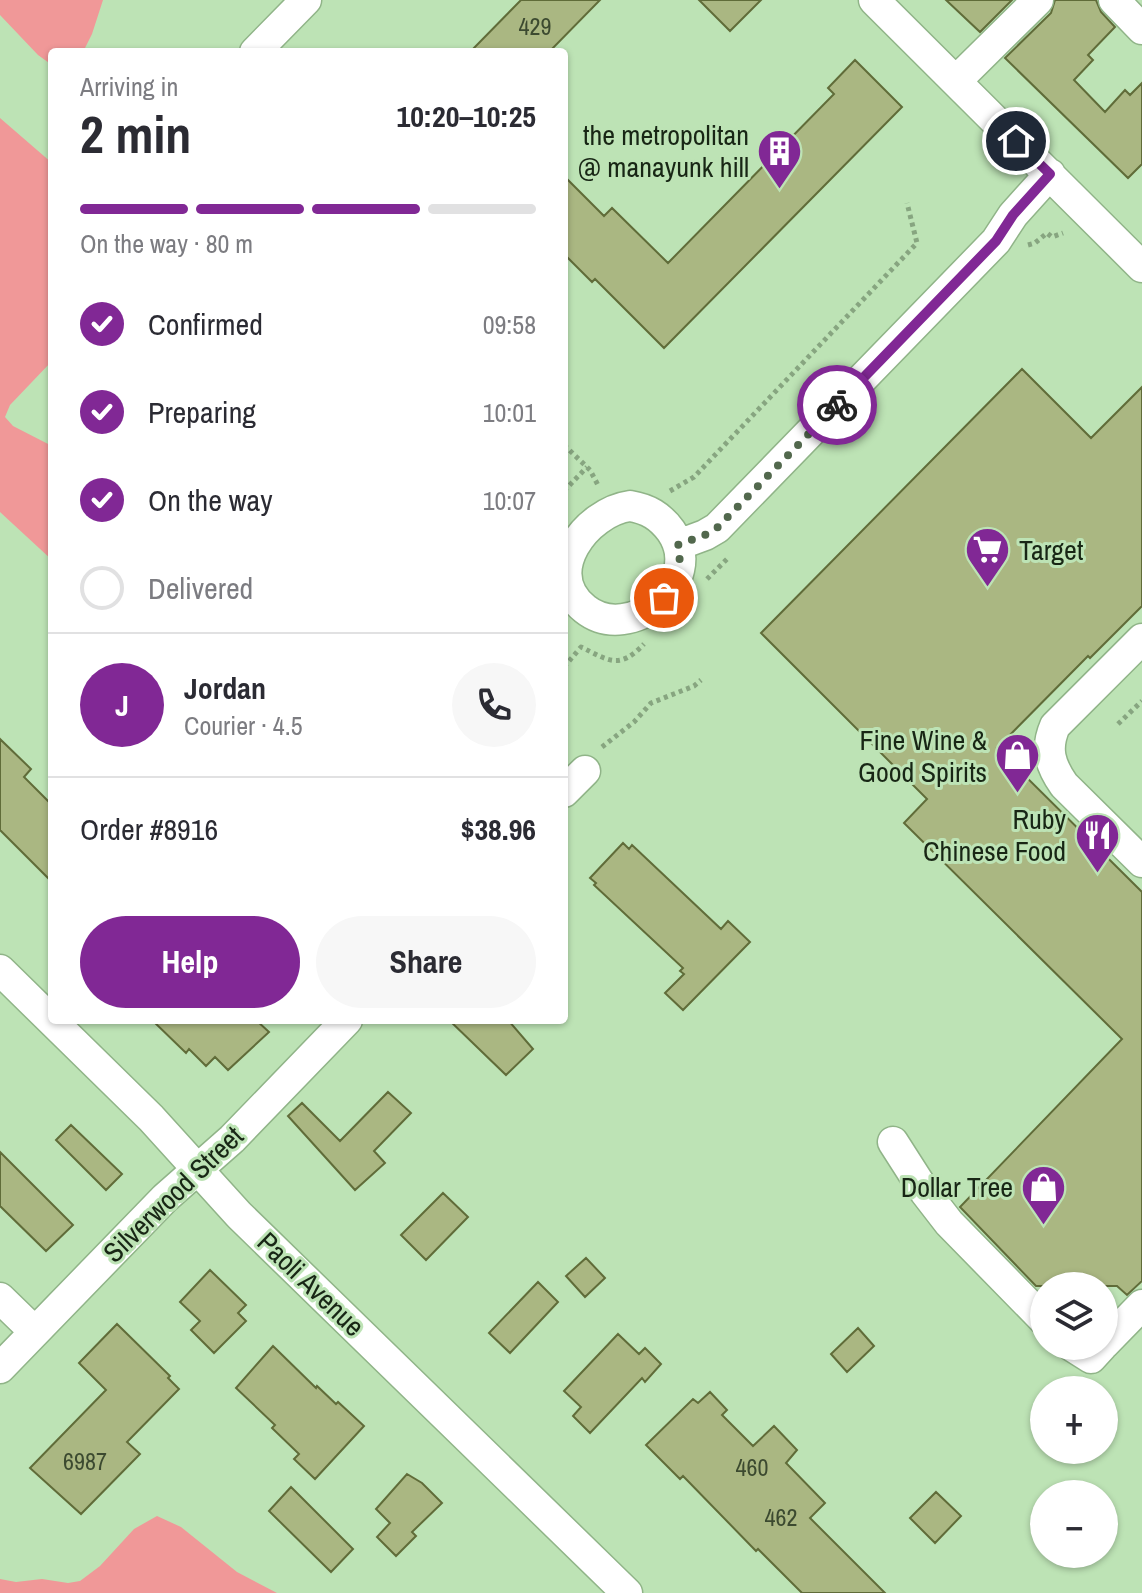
<!DOCTYPE html>
<meta charset="utf-8">
<style>
body{margin:0;font-family:"Archivo Narrow",sans-serif;background:#f7f7f7;color:#2b2b33;height:100vh;display:flex;flex-direction:column;font-size:30px;white-space:nowrap}
*{box-sizing:border-box;margin:0}
p{font-size:26px;color:#7c7c81}
.icon{flex:none;width:44px;height:44px;fill:none;stroke:currentColor;stroke-width:2;stroke-linecap:round;stroke-linejoin:round}
.map{position:relative;flex:1;overflow:hidden}
.panel{position:absolute;left:48px;top:48px;width:520px;height:976px;display:flex;flex-direction:column;background:#fff;border-radius:8px;box-shadow:0 2px 6px #0004}
.panel>*{flex:none}
.controls{position:absolute;left:1030px;top:1272px;display:grid;gap:16px}
.controls a{display:grid;place-items:center;width:88px;height:88px;border-radius:50%;background:#fff;box-shadow:0 2px 6px #0004;font-size:40px}
.pin{position:absolute;display:grid;place-items:center;width:68px;height:68px;color:#fff;margin:-34px;border:4px solid #fff;border-radius:50%;box-shadow:0 2px 8px #0007}
.courier{position:absolute;display:grid;place-items:center;width:80px;height:80px;margin:-40px;border:6px solid #812895;border-radius:50%;background:#fff;color:#222;box-shadow:0 2px 10px #0007}
.head em{font-style:normal;font-weight:700}
.head div{display:flex;flex-direction:column-reverse}
.head{display:flex;align-items:center;justify-content:space-between;height:136px;padding:0 32px}
h1{font-size:52px;font-weight:700;line-height:60px}
.bar{display:grid;grid-template-columns:repeat(4,1fr);gap:12px 8px;align-content:center;height:96px;padding:0 32px}
.bar i{height:10px;border-radius:6px;background:#e1e1e2}
.bar .selected{background:#812895}
.bar p{grid-column:span 4}
.line{display:flex;align-items:center;gap:20px;padding:0 32px;border-top:2px solid #e1e1e2}
.line div{flex:1}
.round{display:grid;place-items:center;flex:none;width:84px;height:84px;border-radius:42px;background:#f7f7f7}
ol{padding:0 32px;list-style:none}
li{display:flex;align-items:center;gap:24px;height:88px}
li p{margin-inline-start:auto}
li .icon{padding:8px;border-radius:50%;background:#812895;color:#fff;stroke-width:4}
li:last-child{color:#7c7c81}
li i{width:44px;height:44px;border:4px solid #e1e1e2;border-radius:50%}
.action{display:flex;gap:16px;margin-top:auto;padding:16px 32px}
.action a{flex:1;height:92px;border-radius:48px;background:#812895;color:#fff;font-size:32px;font-weight:700;line-height:92px;text-align:center}
.action a+a{background:#f7f7f7;color:#2b2b33}
.map>svg:first-child{display:block}
.green{fill:#f09898}
.building{fill:#aab782;stroke:#606c39;stroke-width:2}
.lines{fill:none;stroke-linecap:round;stroke-linejoin:round}
.minor-casing{stroke:#90b488;stroke-width:33}
.path{stroke:#87a580;stroke-width:5;stroke-dasharray:4 4;stroke-linecap:butt}
.minor{stroke:#fff;stroke-width:30}
.done{stroke:#52684d;stroke-width:8;stroke-dasharray:0 14.4}
.route{stroke:#812895;stroke-width:10}
.labels{text-anchor:middle;dominant-baseline:central;stroke-width:6;stroke-linejoin:round;paint-order:stroke}
.number-label{font-size:24px;fill:#3c4a30}
.poi-label{font-size:28px;fill:#182615;stroke:#bde3b5;text-anchor:end}
.street-label{font-size:28px;fill:#182615;stroke:#bde3b5}
</style>
<div class="map">
<svg width="1142" height="1593" viewBox="0 0 1142 1593">
<rect width="100%" height="100%" fill="#bde3b5"/>
<path class="green" d="M0,0H103L92,34L83,52H52V65L38,55L0,15Z
M0,118L52,163V361L10,405L5,417L13,426L52,446V560L0,512Z
M157,1516L181,1527L237,1572L277,1593H0V1579L16,1582L42,1579L68,1583L80,1581L100,1566L134,1529Z"/>
<path class="building" d="M521,0H600L549,52H470Z
M699,0H761L730,31Z
M946,0H1012L980,32Z
M1055,0H1096L1101,12L1115,27L1088,55L1093,60L1074,80L1105,112L1125,90L1130,95L1142,83V164L1128,178L1005,58L1051,13Z
M855,60L902,107L664,348L595,279L592,282L564,254V176L604,216L612,208L668,263L834,94L828,88Z
M1022,369L1091,438L1142,387V606L1090,658L1088,656L997,748L1142,892V1281L1127,1295L1117,1286H1036L960,1207L1122,1039L904,823L927,799L761,633Z
M0,739L31,769L24,777L52,805V882L0,830Z
M623,843L629,849L632,845L721,929L728,921L750,942L683,1010L665,993L684,974L680,971L683,968L594,885L596,883L590,878Z
M152,1020H256L269,1032L228,1070L215,1057L206,1066L189,1049L186,1053Z
M449,1020H508L533,1049L506,1075Z
M388,1092L411,1113L374,1151L385,1163L355,1190L288,1116L302,1103L340,1141Z
M71,1125L122,1174L106,1190L56,1140Z
M0,1152L73,1225L46,1251L0,1206Z
M443,1193L468,1217L426,1260L401,1235Z
M586,1258L605,1278L585,1297L566,1276Z
M210,1270L246,1305L238,1313L246,1321L214,1353L191,1330L200,1321L180,1302Z
M538,1282L558,1302L510,1353L489,1333Z
M117,1324L170,1376L168,1378L179,1389L127,1442L140,1454L81,1514L30,1468L106,1390L79,1363Z
M858,1328L874,1346L847,1372L831,1354Z
M618,1334L639,1354L645,1348L661,1364L645,1382L642,1378L590,1433L573,1416L581,1407L564,1391Z
M273,1346L316,1388L317,1386L336,1404L338,1402L364,1426L315,1479L294,1459L299,1454L272,1428L275,1425L236,1388Z
M710,1392L727,1410L722,1415L753,1446L774,1426L797,1450L786,1463L825,1503L810,1518L885,1593H802L758,1549L756,1551L683,1476L680,1479L646,1445L693,1399L698,1403Z
M407,1474L422,1483L442,1503L412,1532L416,1536L396,1556L377,1537L390,1523L376,1509Z
M291,1487L353,1549L331,1572L269,1511Z
M936,1492L961,1516L935,1543L910,1518Z"/>
<g class="lines">
<defs>
<path id="minor" d="M874,0L1142,267
M1114,0L1142,29
M255,52L306,0
M956,81L1038,0
M630,506C648,509 660,516 671,531C707,582 630,645 585,609C540,573 586,512 630,506Z
M678,545L705,535L717,528L996,241L1013,215L1050,174
M1142,639L1055,726C1045,749 1050,765 1064,785L1142,862
M564,792L585,771
M0,970L151,1118L239,1215L627,1593
M893,1142L925,1192L949,1223L1044,1320
M0,1298L35,1332
M1104,1344L1142,1305
M1072,1346L1091,1358L1102,1346
M0,1368L165,1198L232,1139L347,1020"/>
</defs>
<use href="#minor" class="minor-casing"/>
<path class="path" d="M1028,245L1035,243L1047,233L1052,237L1063,233
M564,445L590,470L599,487
M564,491L587,467
M670,491L694,477L917,243L907,203
M707,579L728,558
M564,667L581,647C610,661 619,670 644,644
M1118,724L1142,701
M602,747L634,722L651,703L694,686L701,680"/>
<use href="#minor" class="minor"/>
</g>
<g class="lines">
<path class="done" d="M664,598C679,581 682,567 678,545L705,535L717,528L837,405"/>
<path class="route" d="M837,405L996,241L1013,215L1050,174L1016,141"/>
</g>
<defs>
<symbol id="building-pin" viewBox="-11 -11 22 30"><path d="M0 17L-7.5 6A9.5 9.5 0 1 1 7.5 6Z" fill="#812895" stroke="#bde3b5"/><path d="M-4-6H4V6H1V3H-1V6H-4ZM-2.5-4.3h1.7v1.8h-1.7ZM.8-4.3h1.7v1.8H.8ZM-2.5-1h1.7V.8h-1.7ZM.8-1h1.7V.8H.8Z" fill="#fff"/></symbol>
<symbol id="supermarket-pin" viewBox="-11 -11 22 30"><path d="M0 17L-7.5 6A9.5 9.5 0 1 1 7.5 6Z" fill="#812895" stroke="#bde3b5"/><path d="M-6-5.5h2.5l.6 2H6L4.5 2H-2.5L-4.4-4H-6ZM-1.5 3.2a1.3 1.3 0 1 0 .1 0ZM3 3.2a1.3 1.3 0 1 0 .1 0Z" fill="#fff"/></symbol>
<symbol id="shop-pin" viewBox="-11 -11 22 30"><path d="M0 17L-7.5 6A9.5 9.5 0 1 1 7.5 6Z" fill="#812895" stroke="#bde3b5"/><path d="M-5-2.5h2.3a2.7 3.5 0 0 1 5.4 0H5L5.5 6h-11ZM-1.5-2.5h3a1.5 2.3 0 0 0-3 0Z" fill="#fff"/></symbol>
<symbol id="restaurant-pin" viewBox="-11 -11 22 30"><path d="M0 17L-7.5 6A9.5 9.5 0 1 1 7.5 6Z" fill="#812895" stroke="#bde3b5"/><path d="M-5-6h1v4h1v-4h1v4h1v-4h1v5L-1.5 .5V6h-2V.5L-5-1ZM5-6V6H3V1.5H1.5Q1.5-4 5-6Z" fill="#fff"/></symbol>
</defs>
<g fill-rule="evenodd">
<use href="#building-pin" x="754" y="126" width="51" height="69"/>
<use href="#supermarket-pin" x="962" y="524" width="51" height="69"/>
<use href="#shop-pin" x="992" y="730" width="51" height="69"/>
<use href="#restaurant-pin" x="1072" y="810" width="51" height="69"/>
<use href="#shop-pin" x="1018" y="1162" width="51" height="69"/>
</g>
<g class="labels">
<g class="number-label">
<text x="535" y="26">429</text>
<text x="85" y="1461">6987</text>
<text x="752" y="1467">460</text>
<text x="781" y="1517">462</text>
</g>
<g class="poi-label">
<text x="749" y="135">the metropolitan<tspan x="749" dy="32">@ manayunk hill</tspan></text>
<text x="1019" y="550" text-anchor="start">Target</text>
<text x="987" y="740">Fine Wine &amp;<tspan x="987" dy="32">Good Spirits</tspan></text>
<text x="1066" y="819">Ruby<tspan x="1066" dy="32">Chinese Food</tspan></text>
<text x="1013" y="1187">Dollar Tree</text>
</g>
<g class="street-label">
<text transform="translate(173 1194) rotate(-44)">Silverwood Street</text>
<text transform="translate(311 1284) rotate(44)">Paoli Avenue</text>
</g>
</g>
</svg>
<div class="controls">
<a><svg class="icon" aria-label="layers" viewBox="0 0 24 24"><path d="M12 4l9 5-9 5-9-5zM3 14l9 5 9-5"/></svg></a>
<a>+</a>
<a>−</a>
</div>
<div class="pin" style="left:664px;top:598px;background:#ea580c"><svg class="icon" aria-label="bag" viewBox="0 0 24 24"><path d="M5 8h14l-1 12H6zM9 8a3 3 0 0 1 6 0"/></svg></div>
<div class="pin" style="left:1016px;top:141px;background:#1f2937"><svg class="icon" aria-label="home" viewBox="0 0 24 24"><path d="M3 11l9-7 9 7M6 9v11h12V9"/></svg></div>
<div class="courier" style="left:837px;top:405px"><svg class="icon" aria-label="bike" viewBox="0 0 24 24"><circle cx="6" cy="16" r="4"/><circle cx="18" cy="16" r="4"/><path d="M6 16l4-8h5l3 8M10 8l3 8H6M13 5h3"/></svg></div>
<section class="panel">
<div class="head"><div><h1>2 min</h1><p>Arriving in</p></div><em>10:20–10:25</em></div>
<div class="bar"><i class="selected"></i><i class="selected"></i><i class="selected"></i><i></i><p>On the way · 80 m</p></div>
<ol>
<li><svg class="icon" aria-label="check" viewBox="0 0 24 24"><path d="M5 12l5 5 9-10"/></svg>Confirmed<p>09:58</p></li>
<li><svg class="icon" aria-label="check" viewBox="0 0 24 24"><path d="M5 12l5 5 9-10"/></svg>Preparing<p>10:01</p></li>
<li><svg class="icon" aria-label="check" viewBox="0 0 24 24"><path d="M5 12l5 5 9-10"/></svg>On the way<p>10:07</p></li>
<li><i></i>Delivered</li>
</ol>
<div class="line" style="height:144px"><b class="round" style="background:#812895;color:#fff">J</b><div><b>Jordan</b><p>Courier · 4.5</p></div><a class="round"><svg class="icon" aria-label="phone" viewBox="0 0 24 24"><path d="M5 4h4l2 5-3 2q2 4 5 5l2-3 5 2v4C11 20 4 13 5 4z"/></svg></a></div>
<div class="line" style="height:104px"><div>Order #8916</div><b>$38.96</b></div>
<div class="action"><a>Help</a><a>Share</a></div>
</section>
</div>
